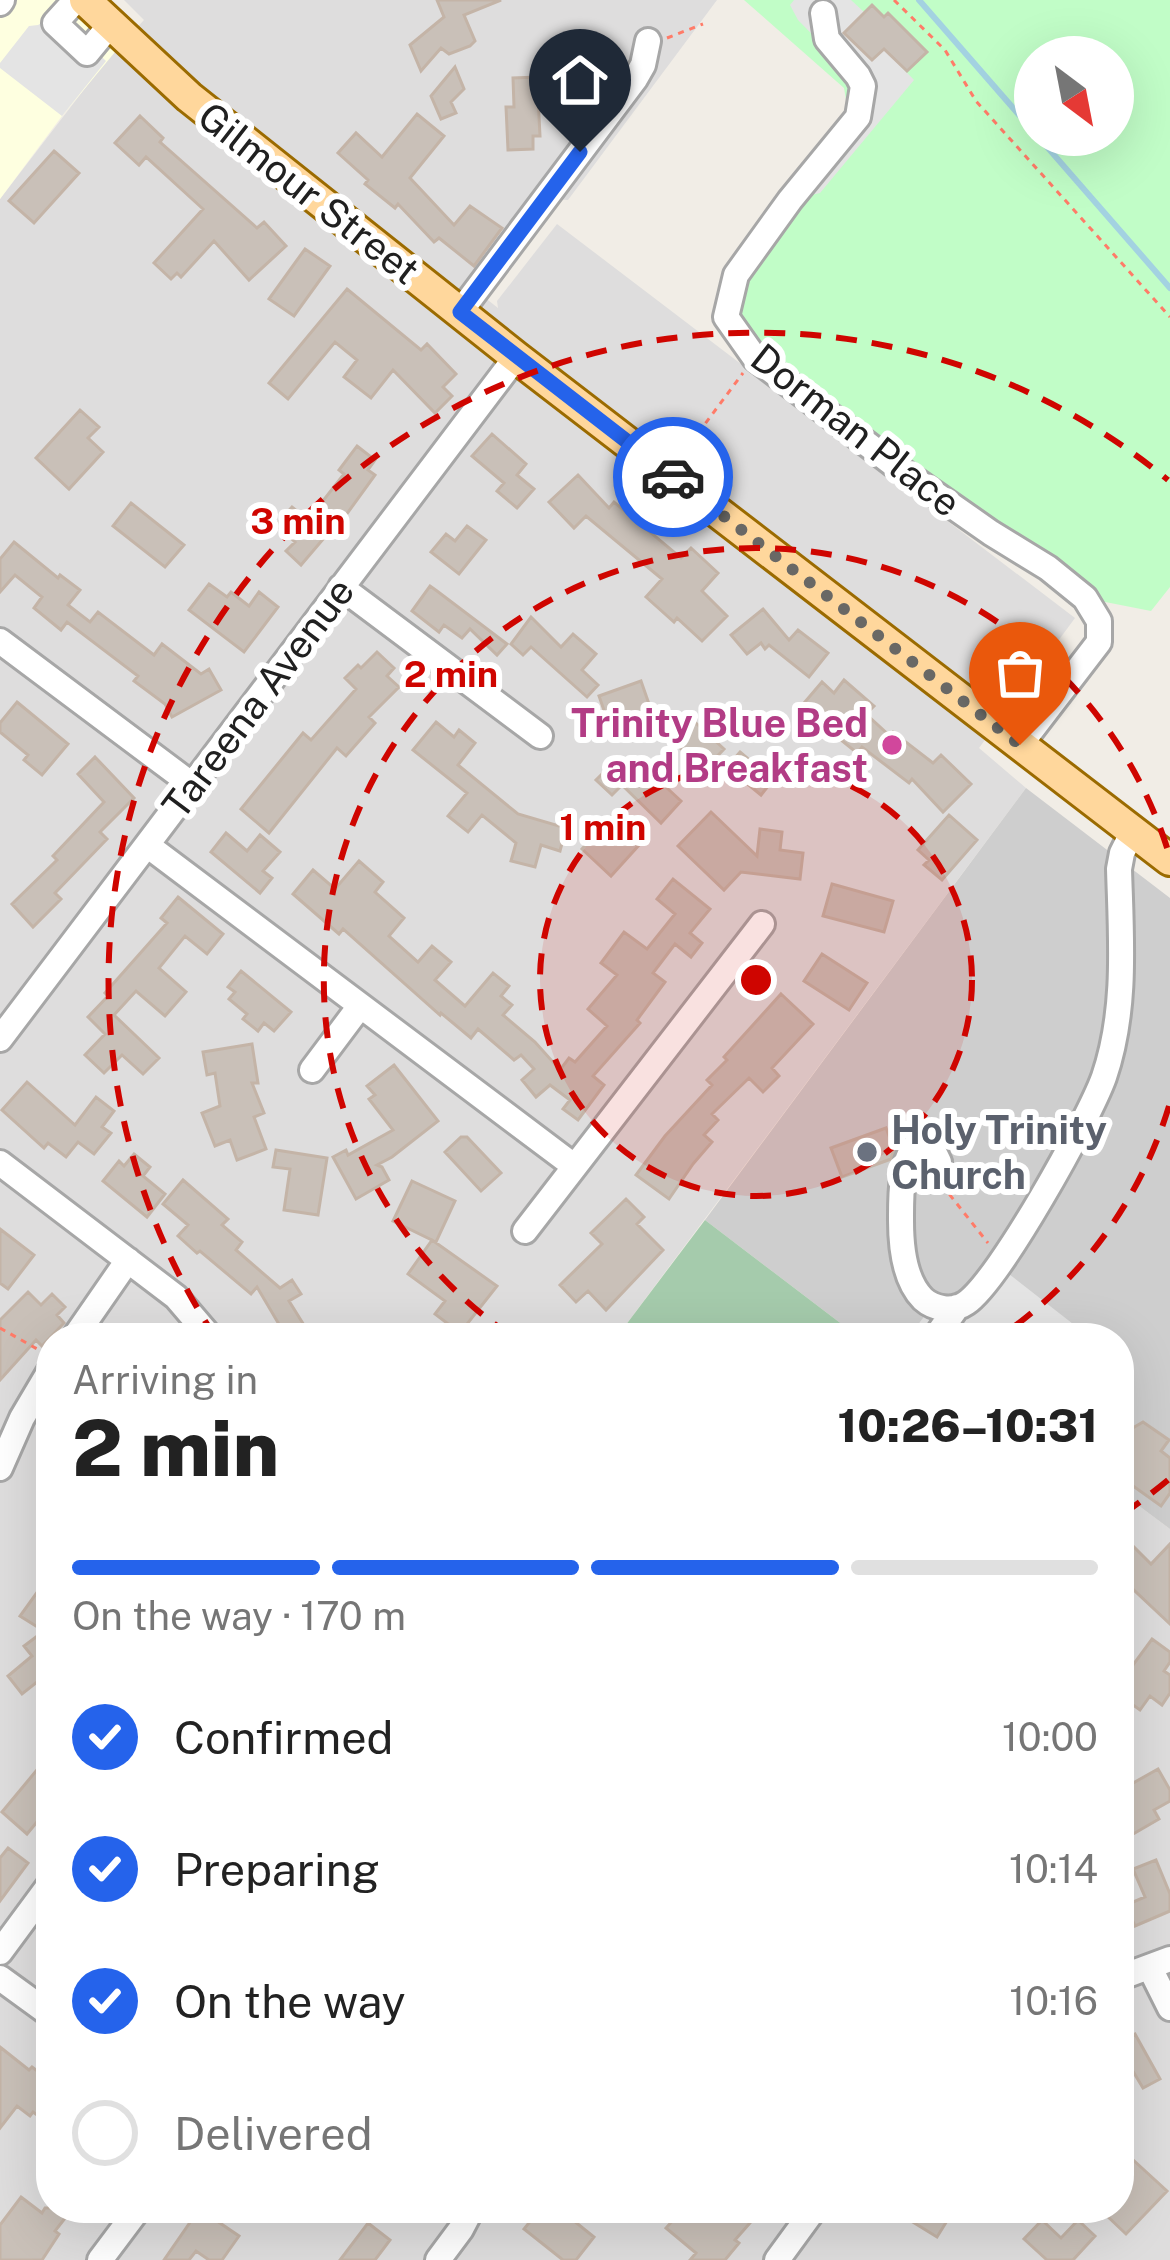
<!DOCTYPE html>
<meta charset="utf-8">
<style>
body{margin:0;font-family:"Public Sans",sans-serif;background:#f6f6f6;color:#222;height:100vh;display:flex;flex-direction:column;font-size:45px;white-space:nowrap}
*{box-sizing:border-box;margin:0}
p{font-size:39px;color:#767676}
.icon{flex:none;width:66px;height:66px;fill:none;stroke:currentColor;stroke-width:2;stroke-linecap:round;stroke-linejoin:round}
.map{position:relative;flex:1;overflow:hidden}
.side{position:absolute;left:36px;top:1323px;width:1098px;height:900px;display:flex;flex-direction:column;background:#fff;border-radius:48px;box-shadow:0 12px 48px #0002}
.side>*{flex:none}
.needle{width:78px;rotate:148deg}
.fabs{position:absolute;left:1014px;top:36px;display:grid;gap:24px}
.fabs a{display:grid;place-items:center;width:120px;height:120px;border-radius:50%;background:#fff;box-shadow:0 12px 48px #0002;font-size:60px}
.pin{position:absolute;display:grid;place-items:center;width:102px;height:102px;color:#fff;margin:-123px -51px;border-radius:50% 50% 50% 0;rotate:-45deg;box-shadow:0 0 12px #0007}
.pin .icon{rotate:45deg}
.courier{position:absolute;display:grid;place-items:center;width:120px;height:120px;margin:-60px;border:9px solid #2563eb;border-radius:50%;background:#fff;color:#222;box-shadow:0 3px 15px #0007}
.overview em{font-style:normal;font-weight:800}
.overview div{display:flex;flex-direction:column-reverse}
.overview{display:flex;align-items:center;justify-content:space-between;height:204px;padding:0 36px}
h1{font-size:78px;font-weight:800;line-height:90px}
.bar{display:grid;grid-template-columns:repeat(4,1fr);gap:18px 12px;align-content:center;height:144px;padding:0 36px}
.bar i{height:15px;border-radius:9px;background:#e0e0e0}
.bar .active{background:#2563eb}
.bar p{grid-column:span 4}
ol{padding:0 36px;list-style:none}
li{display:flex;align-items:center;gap:36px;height:132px}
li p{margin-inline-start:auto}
li .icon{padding:12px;border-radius:50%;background:#2563eb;color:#fff;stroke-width:4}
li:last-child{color:#767676}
li i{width:66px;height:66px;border:6px solid #e0e0e0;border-radius:50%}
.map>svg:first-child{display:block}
.residential{fill:#dedddd}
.education{fill:#feffe0}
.religious{fill:#cecece}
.cemetery{fill:#a5cbac}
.park{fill:#c1fdc7;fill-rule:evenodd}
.parking{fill:#e4e4e4}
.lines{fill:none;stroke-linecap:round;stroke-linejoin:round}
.stream{stroke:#a3d2e1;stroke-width:6}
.building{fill:#c9c0b8;stroke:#c4b4a7;stroke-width:3}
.minor-casing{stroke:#a7a7a7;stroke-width:30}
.major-casing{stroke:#9b6b00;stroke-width:36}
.path{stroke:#ff7b68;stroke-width:3;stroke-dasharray:6 6;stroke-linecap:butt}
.minor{stroke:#fff;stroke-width:24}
.major{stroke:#ffd79c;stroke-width:30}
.done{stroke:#696865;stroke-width:12;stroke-dasharray:0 21.6}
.route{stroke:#2563eb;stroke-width:15}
.ring{fill:none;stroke:#cf0500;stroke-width:6;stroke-dasharray:21 15}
.hotel-dot{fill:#d1479c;stroke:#fff;stroke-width:4.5}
.worship-dot{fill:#6b7280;stroke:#fff;stroke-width:4.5}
.labels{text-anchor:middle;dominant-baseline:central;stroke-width:12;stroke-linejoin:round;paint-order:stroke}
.street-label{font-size:39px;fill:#202020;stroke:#fff}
.hotel-label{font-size:39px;font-weight:bold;fill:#b23c85;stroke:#fff;text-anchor:end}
.worship-label{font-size:39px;font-weight:bold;fill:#5b616d;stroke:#fff;text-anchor:start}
.centre{fill:#cf0500;stroke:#fff;stroke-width:6}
.ring-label{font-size:36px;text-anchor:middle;font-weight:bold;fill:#cf0500;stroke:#fff;stroke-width:12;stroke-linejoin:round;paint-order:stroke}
</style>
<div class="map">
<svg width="1170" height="2260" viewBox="0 0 1170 2260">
<rect width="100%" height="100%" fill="#f1ede6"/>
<path class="residential" d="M124,0H717L568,200L549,199L479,293L498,308L497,301L557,224L1075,618L979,748L1026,788L616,1338H51V2208H1119V1491L1170,1529V2260H0V199L106,61L144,20Z"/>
<path class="education" d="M0,0H85L125,40L62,116L0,199Z"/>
<path class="religious" d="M1026,788L1170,898V1529L1119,1491V1338H860L705,1220Z"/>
<path class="cemetery" d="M705,1220L860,1338H616Z"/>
<path class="park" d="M744,0H1170V587L1151,611L1085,598L739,338L736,275L855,108L846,100L844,88ZM1035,57H1113V135H1035Z"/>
<path class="parking" d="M794,0H851L864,12L845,33L884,49L914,80L820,193L790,200L856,108L859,82L798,20L790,5Z
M57,14L106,61L62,116L0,68V63L29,26L38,25Z
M991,1260L1091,1338H908L935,1302L960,1298Z"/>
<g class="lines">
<path class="stream" d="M919,0L1170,288"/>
</g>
<path class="building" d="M437,0H501L464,15L475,41L470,46L449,54L441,48L421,71L410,45L444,17Z
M872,5L884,17L888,13L927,52L907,71L884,49L872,60L844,33Z
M455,67L464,89L451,102L456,113L441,119L431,96Z
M537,77L540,136H533V149L508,150L506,107H514L513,78Z
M417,114L444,136L410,178L454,225L470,206L502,228L474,266L439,238L434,242L398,204L395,208L365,184L368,180L338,153L356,133L382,157Z
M140,116L163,138L160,142L257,228L264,222L286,246L249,280L214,241L181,277L177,273L171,279L154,263L203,209L146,157L139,165L115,143Z
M54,151L79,173L34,223L9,201Z
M305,249L330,266L294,316L269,299Z
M347,289L421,350L427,344L456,374L443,387L452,396L435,413L393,370L371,398L344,377L357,360L335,342L288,399L269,383Z
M80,410L99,427L88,438L103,452L69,489L36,458Z
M492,434L526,464L517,475L534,489L517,508L497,491L504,483L472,456Z
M357,446L375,460L368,470L375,475L333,533L330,531L301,565L286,551L295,542L276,525L292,507L308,520L344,474L339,470Z
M578,475L609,508L614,502L681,558L691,548L718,573L702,591L727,616L702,641L677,618L674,622L646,597L662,579L586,516L574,528L549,502Z
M131,503L184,545L165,567L113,526Z
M467,526L486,540L459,574L431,552L446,534L455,541Z
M14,542L58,578L60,575L80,590L68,605L90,622L98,612L154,655L162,644L201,674L209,669L221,690L172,717L165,704L134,681L138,676L67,622L61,630L34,608L42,597L15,575L0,592V559Z
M209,584L227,597L231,592L249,606L259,592L278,607L244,652L189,610Z
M430,586L437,591L507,644L497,655L470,629L462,638L444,625L439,632L412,611Z
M763,609L789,640L798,630L828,653L809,677L769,645L765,649L761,643L747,654L731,635Z
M531,617L561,647L573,634L596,654L582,670L598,685L587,697L531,647L523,655L511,644Z
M377,652L394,668L387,676L399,687L369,717L375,723L346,756L337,748L269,833L241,809L303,733L311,740L356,689L345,678L358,665L361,668Z
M844,680L874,706L866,714L890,736L893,732L933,763L941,755L971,784L943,812L912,779L909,783L862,747L857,753L830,731L827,735L798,710L822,682L834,693Z
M641,681L656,724L614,739L599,696Z
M17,702L68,744L42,775L24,760L28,755L0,732V723Z
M685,713L724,749L704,770L665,734Z
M436,722L454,737L459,730L475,743L458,765L518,814L566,828L560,851L541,845L535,867L511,861L516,843L482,815L468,832L448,816L467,793L413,750Z
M740,752L773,780L761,795L727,767Z
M95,757L134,798L100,832L107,839L55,893L61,899L33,927L12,904L57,860L53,856L104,802L78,774Z
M641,764L681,801L661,823L622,785L612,795L596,780L608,768L623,783Z
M711,812L757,856L760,829L782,832L780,850L803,853L800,879L741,872L724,890L678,846Z
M949,815L977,840L942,880L924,865L929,860L918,850Z
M611,817L640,844L611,876L582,849Z
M226,833L247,851L260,835L280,852L263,871L272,878L260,893L211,852Z
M359,861L383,882L375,892L404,918L389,936L418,962L432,946L451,962L435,980L465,1006L493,973L509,986L501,996L512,1005L503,1015L535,1042L560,1070L569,1058L575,1062L607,1026L588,1009L617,975L601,963L624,932L647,949L675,914L657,899L673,879L710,909L690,933L702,943L691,957L675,944L653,973L665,982L637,1020L640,1023L593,1076L604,1085L578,1120L563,1109L570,1100L550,1085L536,1097L522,1080L534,1069L521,1055L514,1060L478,1029L471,1038L441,1013L440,1015L343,929L339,934L293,894L313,870L335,889Z
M832,884L893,901L884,932L823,916Z
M178,897L223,934L207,954L185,936L159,968L186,992L165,1016L136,991L114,1015L159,1058L143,1074L122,1055L104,1073L85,1055L105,1034L88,1017L108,996L105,993L167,923L161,918Z
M822,954L867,983L849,1010L804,981Z
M241,971L291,1012L274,1031L264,1023L258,1031L243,1019L247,1014L229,999L235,992L228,987Z
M781,994L813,1024L772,1068L779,1076L763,1092L749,1078L712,1114L718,1120L704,1135L712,1142L693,1164L669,1199L636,1175L665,1136L712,1085L707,1080L727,1060L724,1057Z
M252,1044L258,1083H252L264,1113L254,1117L266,1149L237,1160L230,1140L215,1146L202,1113L220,1106L215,1073L207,1075L203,1052Z
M394,1065L438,1121L392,1157L377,1165L382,1167L389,1180L356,1199L333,1157L346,1150L348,1155L393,1130L369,1099L375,1095L367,1086Z
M27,1082L75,1125L96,1097L114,1111L102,1127L111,1133L94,1154L78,1142L66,1157L48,1143L44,1148L2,1110Z
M886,1128L894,1149L891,1159L842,1177L831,1148Z
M461,1137H467L501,1173L481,1191L445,1152Z
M276,1150L327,1158L318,1215L284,1210L290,1169L273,1167Z
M134,1154L150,1167L143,1176L165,1194L147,1217L103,1181L119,1161L124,1166Z
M183,1180L228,1219L222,1225L242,1242L236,1250L280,1288L292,1280L301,1294L289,1301L312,1338H260L280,1326L257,1287L251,1294L200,1251L197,1253L178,1236L188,1225L163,1204Z
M412,1181L455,1201L436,1242L393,1221Z
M626,1199L644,1217L637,1224L663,1250L606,1310L588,1291L576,1302L560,1285L602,1244L591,1233Z
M0,1229L34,1255L8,1289L0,1283Z
M432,1240L497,1286L460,1333L435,1314L445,1301L408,1274Z
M28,1292L41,1305L52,1294L65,1307L57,1315L64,1323L42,1346L36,1340L0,1380V1320Z
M1119,1421L1131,1429L1143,1422L1169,1440L1161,1451L1170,1458V1493L1161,1506L1119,1476Z
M1119,1532L1151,1564L1170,1544V1624L1119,1576Z
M51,1573V1671L22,1694L8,1676L32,1656L24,1646L44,1631L20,1616Z
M1152,1639L1170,1652V1662L1164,1671L1170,1675V1693L1162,1705L1150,1696L1140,1710L1119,1695V1684Z
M51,1753V1805L27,1834L2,1812Z
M1158,1769L1170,1790V1801L1154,1810L1159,1819L1128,1837L1119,1820V1815L1125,1812L1119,1801V1791Z
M8,1848L28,1863L0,1901V1858Z
M1156,1860L1170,1894V1911L1135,1926L1126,1905L1145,1897L1133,1869Z
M1135,2034L1160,2079L1143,2088L1131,2068L1119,2075V2043Z
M0,2047L29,2070L32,2067L51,2081V2125L33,2112L30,2116L17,2106L0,2128Z
M1119,2147L1167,2191L1126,2234L1106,2215L1112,2208H1119Z
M21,2197L42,2213L45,2208H73L55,2231L59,2234L42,2260H0V2225Z
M200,2208H226L217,2221L239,2236L222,2260H209L196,2251L189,2260H164Z
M541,2208H558L594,2237L576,2260H563L524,2229Z
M684,2208H763L735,2240L739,2243L725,2260H690L696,2253L666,2228Z
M890,2208H937L950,2216L937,2237Z
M1042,2220L1061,2238L1078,2220L1095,2236L1073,2260H1047L1024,2239Z
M368,2223L390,2240L375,2260H340Z"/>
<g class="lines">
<defs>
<path id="minor" d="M76,0L55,23L87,53L110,25
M0,3L2,0
M823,13L827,39L858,76L863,86L858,117L790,200L736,275L726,317L755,358L901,470L991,533L1048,568L1085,598L1099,621V642L1020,745
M460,312L635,79L643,65L648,41
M341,587L540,736
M0,641L191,784
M147,845L574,1166
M0,1039L516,357
M312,1070L360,1006
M939,1162C934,1152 931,1141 918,1143C900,1160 901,1197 901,1221C901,1246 904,1280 923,1299C934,1309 953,1312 966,1303C999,1281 1089,1119 1104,1077C1127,1010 1121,938 1119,869L1122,853L1133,831
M0,1163L176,1297L211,1338
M525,1231L762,924
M74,1338L128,1260
M935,1338L957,1307
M0,1468L22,1418L51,1369
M0,1952L51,1883
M1150,1968L1170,2008
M0,1978L51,2015
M1119,1978L1170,1959
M100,2260L139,2208
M438,2260L461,2229L472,2208
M777,2260L815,2208"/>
<path id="major" d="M85,0L189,97L516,357L1170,860"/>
</defs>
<use href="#minor" class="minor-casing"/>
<use href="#major" class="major-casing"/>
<path class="path" d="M894,0L945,50L976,101L1170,317
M667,38L703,24
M684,452L743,373
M942,1185L988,1243
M0,1328L39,1350"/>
<use href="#minor" class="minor"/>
<use href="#major" class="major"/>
</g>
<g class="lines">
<path class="done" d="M673,477L1020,745"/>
<path class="route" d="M580,152L460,312L673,477"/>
</g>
<circle cx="756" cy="980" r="216" fill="#cf0500" fill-opacity=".12"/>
<g class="ring">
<circle cx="756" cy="980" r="216"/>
<path d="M1169 1106A432 432 0 0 1 1001 1336M511 1336A432 432 0 1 1 1169 854"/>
<path d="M1168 1480A648 648 0 0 1 1123 1514M216 1338A648 648 0 0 1 1168 480"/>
</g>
<circle class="hotel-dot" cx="892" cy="745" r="12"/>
<circle class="worship-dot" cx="867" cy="1152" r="12"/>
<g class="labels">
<g class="street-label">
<text transform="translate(309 193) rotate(38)">Gilmour Street</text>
<text transform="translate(856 430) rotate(38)">Dorman Place</text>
<text transform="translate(258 698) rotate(-53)">Tareena Avenue</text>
</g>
<g class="hotel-label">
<text x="868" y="723">Trinity Blue Bed<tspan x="868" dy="45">and Breakfast</tspan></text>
</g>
<g class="worship-label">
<text x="891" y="1130">Holy Trinity<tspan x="891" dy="45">Church</tspan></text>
</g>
</g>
<circle cx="756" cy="980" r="18" class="centre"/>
<g class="ring-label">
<text x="298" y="534">3 min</text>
<text x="451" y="687">2 min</text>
<text x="603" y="840">1 min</text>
</g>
</svg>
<div class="fabs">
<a><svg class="needle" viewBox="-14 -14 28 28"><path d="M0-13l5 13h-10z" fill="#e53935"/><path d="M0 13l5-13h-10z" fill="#767676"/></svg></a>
</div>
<div class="pin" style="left:1020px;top:745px;background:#ea580c"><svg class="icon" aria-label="bag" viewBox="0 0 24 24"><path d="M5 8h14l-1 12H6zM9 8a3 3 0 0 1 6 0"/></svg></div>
<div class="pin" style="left:580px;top:152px;background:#1f2937"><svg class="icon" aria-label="home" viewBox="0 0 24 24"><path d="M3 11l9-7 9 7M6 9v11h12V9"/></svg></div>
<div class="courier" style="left:673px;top:477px"><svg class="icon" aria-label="car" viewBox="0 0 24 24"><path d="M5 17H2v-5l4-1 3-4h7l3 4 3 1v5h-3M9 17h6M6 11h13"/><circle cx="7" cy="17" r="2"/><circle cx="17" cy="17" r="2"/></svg></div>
<section class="side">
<div class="overview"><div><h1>2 min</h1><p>Arriving in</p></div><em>10:26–10:31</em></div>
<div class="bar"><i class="active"></i><i class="active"></i><i class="active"></i><i></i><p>On the way · 170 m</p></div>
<ol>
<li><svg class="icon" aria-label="check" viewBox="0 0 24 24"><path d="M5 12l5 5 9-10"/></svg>Confirmed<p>10:00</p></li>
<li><svg class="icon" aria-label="check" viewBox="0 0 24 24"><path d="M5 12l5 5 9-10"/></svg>Preparing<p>10:14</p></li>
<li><svg class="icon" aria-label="check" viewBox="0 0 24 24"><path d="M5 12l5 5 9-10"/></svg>On the way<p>10:16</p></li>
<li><i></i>Delivered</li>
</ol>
</section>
</div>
